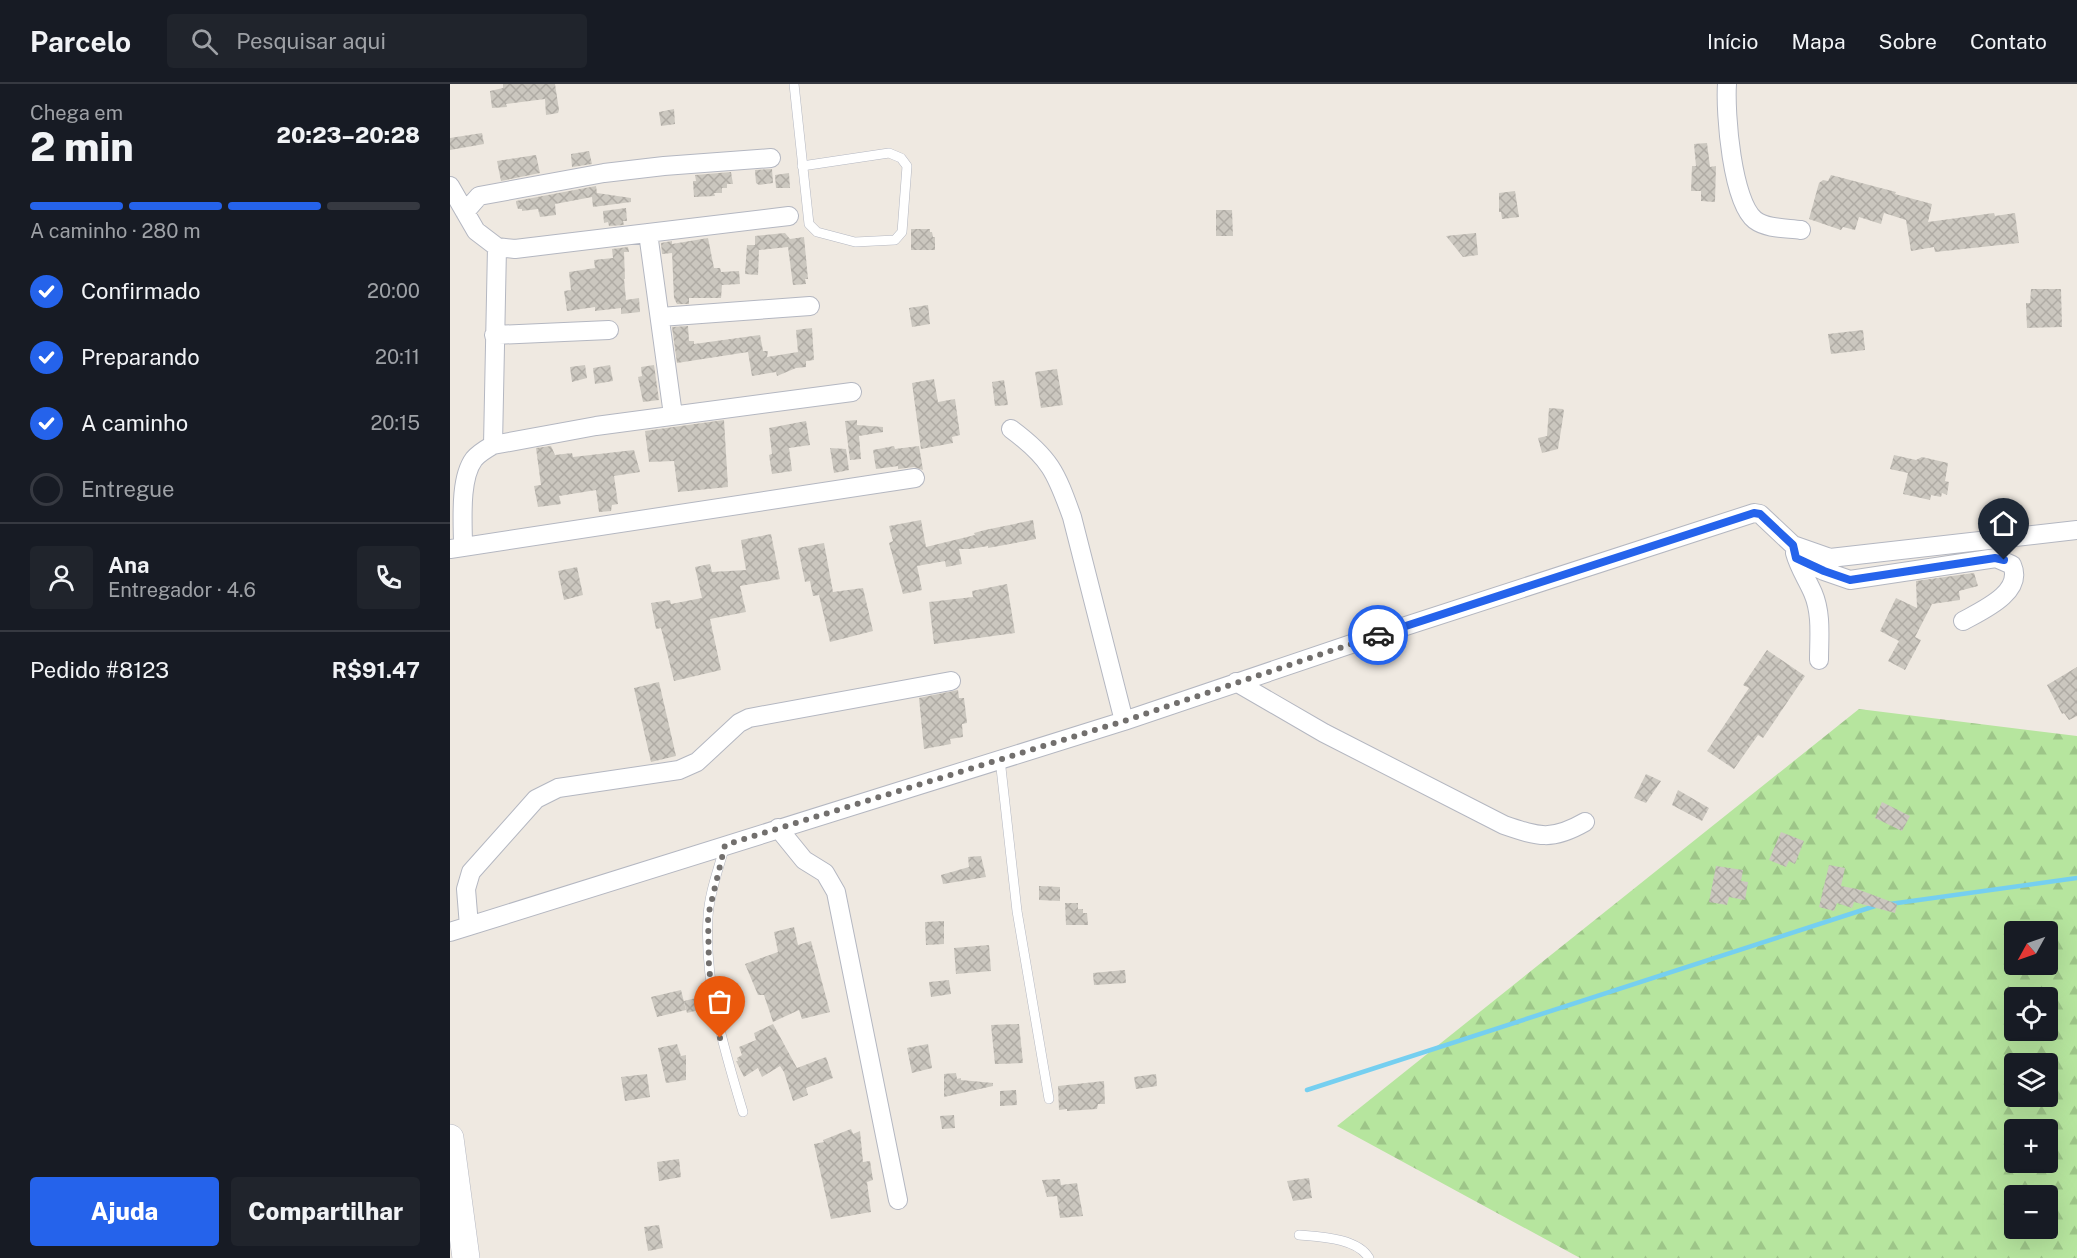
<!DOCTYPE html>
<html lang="pt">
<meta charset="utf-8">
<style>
body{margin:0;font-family:"Public Sans",sans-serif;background:#20242c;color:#f1f3f6;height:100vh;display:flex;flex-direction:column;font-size:22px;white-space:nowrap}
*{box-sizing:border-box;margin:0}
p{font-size:20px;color:#9ea1a6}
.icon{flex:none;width:33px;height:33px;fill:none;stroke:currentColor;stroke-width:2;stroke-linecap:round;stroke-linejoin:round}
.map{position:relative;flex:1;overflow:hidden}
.sheet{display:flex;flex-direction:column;background:#171b24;width:450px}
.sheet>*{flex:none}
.needle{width:39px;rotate:230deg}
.controls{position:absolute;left:1554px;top:837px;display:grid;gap:12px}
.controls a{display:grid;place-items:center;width:54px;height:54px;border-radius:6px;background:#171b24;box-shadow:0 6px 24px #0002;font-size:30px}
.pin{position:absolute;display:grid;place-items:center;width:51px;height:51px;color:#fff;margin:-62px -26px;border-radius:50% 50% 50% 0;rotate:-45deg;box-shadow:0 0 6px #0007}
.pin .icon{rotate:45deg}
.courier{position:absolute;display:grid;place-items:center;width:60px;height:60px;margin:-30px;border:4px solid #2563eb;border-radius:50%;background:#fff;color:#222;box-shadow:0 2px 8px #0007}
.overview em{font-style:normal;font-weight:800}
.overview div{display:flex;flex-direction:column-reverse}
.overview{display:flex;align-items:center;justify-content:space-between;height:102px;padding:0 30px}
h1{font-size:39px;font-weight:800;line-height:45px}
.bar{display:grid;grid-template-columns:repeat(4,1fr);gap:9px 6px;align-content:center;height:72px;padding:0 30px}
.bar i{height:8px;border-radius:4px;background:#363941}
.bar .current{background:#2563eb}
.bar p{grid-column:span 4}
.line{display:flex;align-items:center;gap:15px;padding:0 30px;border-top:2px solid #363941}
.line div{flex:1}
.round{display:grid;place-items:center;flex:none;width:63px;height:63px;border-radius:6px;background:#20242c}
ol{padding:0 30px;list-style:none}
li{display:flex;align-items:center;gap:18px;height:66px}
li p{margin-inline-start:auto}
li .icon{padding:6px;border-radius:50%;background:#2563eb;color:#fff;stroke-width:4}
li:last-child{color:#9ea1a6}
li i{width:33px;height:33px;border:3px solid #363941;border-radius:50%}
.primary-button{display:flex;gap:12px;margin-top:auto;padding:12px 30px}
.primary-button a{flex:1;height:69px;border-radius:6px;background:#2563eb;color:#fff;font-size:24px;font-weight:800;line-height:69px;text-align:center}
.primary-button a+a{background:#20242c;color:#f1f3f6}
header{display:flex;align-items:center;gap:36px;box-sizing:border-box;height:84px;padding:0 30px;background:#171b24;border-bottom:2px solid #363941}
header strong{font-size:28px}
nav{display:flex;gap:33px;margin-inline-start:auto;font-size:21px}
.search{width:420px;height:54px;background:#20242c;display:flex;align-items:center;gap:15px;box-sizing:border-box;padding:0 21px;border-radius:6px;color:#9ea1a6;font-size:22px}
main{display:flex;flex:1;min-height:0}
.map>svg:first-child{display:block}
.forest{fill:url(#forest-firs);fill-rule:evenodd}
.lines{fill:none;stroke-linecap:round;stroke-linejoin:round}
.stream{stroke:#75cff0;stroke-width:4.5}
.building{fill:url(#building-cross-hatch)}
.lane-casing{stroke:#b4b7c1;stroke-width:10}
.street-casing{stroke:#b4b7c1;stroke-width:20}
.secondary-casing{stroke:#b4b7c1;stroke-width:28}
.lane{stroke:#fff;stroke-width:9}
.street{stroke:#fff;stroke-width:18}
.secondary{stroke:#fff;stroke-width:27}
.done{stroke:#726f6d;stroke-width:6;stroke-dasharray:0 10.8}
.route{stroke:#2563eb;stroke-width:8}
</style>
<header>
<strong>Parcelo</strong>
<div class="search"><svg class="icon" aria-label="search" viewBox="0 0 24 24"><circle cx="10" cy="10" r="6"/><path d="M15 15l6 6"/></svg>Pesquisar aqui</div>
<nav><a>Início</a><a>Mapa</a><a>Sobre</a><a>Contato</a></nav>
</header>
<main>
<section class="sheet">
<div class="overview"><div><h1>2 min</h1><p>Chega em</p></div><em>20:23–20:28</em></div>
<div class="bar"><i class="current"></i><i class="current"></i><i class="current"></i><i></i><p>A caminho · 280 m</p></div>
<ol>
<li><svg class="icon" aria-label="check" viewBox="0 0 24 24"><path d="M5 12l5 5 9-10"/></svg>Confirmado<p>20:00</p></li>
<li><svg class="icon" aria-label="check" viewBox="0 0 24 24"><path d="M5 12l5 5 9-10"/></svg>Preparando<p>20:11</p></li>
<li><svg class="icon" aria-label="check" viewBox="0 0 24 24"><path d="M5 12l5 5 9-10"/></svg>A caminho<p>20:15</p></li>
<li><i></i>Entregue</li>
</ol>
<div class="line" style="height:108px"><a class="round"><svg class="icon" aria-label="person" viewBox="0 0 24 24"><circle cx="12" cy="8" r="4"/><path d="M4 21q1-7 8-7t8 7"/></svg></a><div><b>Ana</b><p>Entregador · 4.6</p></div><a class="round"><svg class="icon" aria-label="phone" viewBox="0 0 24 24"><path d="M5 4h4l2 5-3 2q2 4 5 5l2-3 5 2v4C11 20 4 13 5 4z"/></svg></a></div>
<div class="line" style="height:78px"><div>Pedido #8123</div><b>R$91.47</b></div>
<div class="primary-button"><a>Ajuda</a><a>Compartilhar</a></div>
</section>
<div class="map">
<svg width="1627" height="1174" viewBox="0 0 1627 1174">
<defs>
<pattern id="forest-firs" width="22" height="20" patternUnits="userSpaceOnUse" patternTransform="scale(1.5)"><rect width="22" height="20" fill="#b6e59e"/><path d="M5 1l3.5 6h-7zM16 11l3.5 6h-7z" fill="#9dc588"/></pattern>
<pattern id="building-cross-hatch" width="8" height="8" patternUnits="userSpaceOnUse" patternTransform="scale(1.5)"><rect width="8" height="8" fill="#cbc7bf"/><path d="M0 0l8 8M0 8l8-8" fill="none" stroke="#afaba4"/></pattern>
</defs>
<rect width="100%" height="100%" fill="#efe9e1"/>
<path class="forest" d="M1409,625L1627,652V1174H1130L887,1042ZM1564,848H1598V880H1564ZM1564,914H1598V946H1564ZM1564,980H1598V1012H1564ZM1564,1046H1598V1078H1564ZM1564,1112H1598V1144H1564Z"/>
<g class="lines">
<path class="stream" d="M1440,820L1627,794
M857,1006L1425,822"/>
</g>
<path class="building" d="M53,0H105L109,26L108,29L96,31L95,15L56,20L57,23L42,24L40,7L53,4Z
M224,25L225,40L211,42L209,28Z
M32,49L34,60L0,66V54Z
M1257,59L1260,83L1266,82L1265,118L1251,117V107H1241L1242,82H1246L1244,60Z
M139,67L142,80L122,83L121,70Z
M86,71L90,89L51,97L47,77Z
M322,85L323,99L309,101L306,99L305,86Z
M281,88L283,100H277V104H272V109H264L265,112L244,113L243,97H246L245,91Z
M339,89L340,104H326L325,91Z
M1381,91L1446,108L1445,110L1482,120L1478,138L1544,129L1545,132L1565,129L1569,159L1485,168L1484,163L1461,167L1456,136L1434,129L1431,140L1409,133L1405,146L1393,143L1391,146L1359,135L1369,99L1373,96L1378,97Z
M146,102L147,109L181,114V118L143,123L142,113L105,120L106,131L90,133L88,125L72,127V125H68L66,119V117Z
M1065,107L1069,133L1052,135L1051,128H1049V109Z
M176,124L177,137H173L174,141L159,142L158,138L154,139L153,127Z
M766,126H782L783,152H766Z
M461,145H480V148H482L483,153H485V166H461Z
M335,149L340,155L354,153L358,195H355L356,200L343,201L338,163L309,166L308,191L295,190L297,161H305V152Z
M1026,149L1028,171L1013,173L996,152Z
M258,154L264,184H270L271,188L289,187L290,200L272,201L271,214H239V220H227L224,214L222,169L212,170L211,159L222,157V160Z
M178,163L179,168H174L175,195H174L176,216L189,214L190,228L171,230V224L145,227V223L117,227L114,207L121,206L119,188L145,184L144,176L163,174L162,165Z
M1581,205H1611L1612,243L1577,244L1576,219H1580Z
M478,221L480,240L462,243L459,224Z
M238,242L239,257H244V260L310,251L313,267H318L317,273L348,268L346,246L362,244L364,276L356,277V283L346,284L327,292L326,288L302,292L298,268L227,279L222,243Z
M1413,246L1415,266L1381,270L1378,250Z
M135,281L137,294L122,298L120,283Z
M160,281L163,297L145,300L143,284Z
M204,281L209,316L193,318L188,293L192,292L191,283Z
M607,285L613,321L591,324L585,288Z
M484,295L488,318L505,315L510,351L502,353L503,359L471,365L462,299Z
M554,296L558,321L545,322L542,298Z
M1099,324L1113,325L1114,327L1108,365L1092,369L1088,354L1097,352Z
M274,336L278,403L228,408L224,377L199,378L195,347Z
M407,336V341L433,343V348L409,352L411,375L400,376L395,337Z
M356,337L360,361L339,364L342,387L322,390L319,371L322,370L319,344Z
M101,362L105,371L122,369L123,373L184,366L190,388L164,392L168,420L162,421L161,427L149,428L146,406L109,412L111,420L88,423L84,402L91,401L86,364Z
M444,362L445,365L469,362L473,386L464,383L448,385V382L426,385L423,366Z
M380,364L396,365L399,386L384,389Z
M1444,371L1466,376L1472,373L1498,379L1495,397L1499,398L1497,411L1492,409L1491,413L1481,411L1480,416L1453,410L1458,389L1440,385Z
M471,436L476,463L525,451L524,449L535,446L583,436L586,455L538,464V462L520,465H509L512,480L496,483L495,477L467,482L472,506L453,510L439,459L443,457L439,442Z
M321,450L330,495L290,502L296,528L260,535L271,586L224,597L211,544L206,545L201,519L220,516L221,520L252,514L245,483L260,480L262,488L296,486L291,456Z
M374,459L383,508L413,504L423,547L380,558L369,511L363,512L360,497L355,498L348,464Z
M127,483L133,511L114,516L108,487Z
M1524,489L1528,502L1509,507L1510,516L1482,520L1465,553L1471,556L1455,586L1438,577L1449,557L1430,547L1446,514L1467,524L1466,497Z
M557,500L565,549L484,560L479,518L523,513L522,507Z
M1317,566L1355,592L1313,654L1308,651L1284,685L1257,667L1299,604L1293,601Z
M1627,583V632L1619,636L1614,629L1612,630L1597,601Z
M209,598L226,672L201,678L184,604Z
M508,606L509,614H514L517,639L512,640L513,653L500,655L501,660L474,665L469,614Z
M1196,690L1211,697L1196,719L1184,714Z
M1228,706L1259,724L1252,737L1222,721Z
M1432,718L1460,732L1452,747L1425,734Z
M1331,748L1354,757L1345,780L1339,777L1336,783L1319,776Z
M531,772L536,793L493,800L491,791L519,783L518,773Z
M1379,781L1395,784L1391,802L1407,805L1447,820L1445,829L1404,818L1402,824L1387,819L1384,827L1369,823Z
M1266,782L1293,786L1291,797L1298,798L1295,816L1279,813L1277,821L1259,818Z
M589,802L610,803V817L589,816Z
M615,819H628V825H633V829H637L638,841H616Z
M494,837V860L476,861L475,838Z
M344,843L348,861L361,857L380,928L352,935L349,926L323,938L314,911H308L295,880L328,868L324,848Z
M539,861L541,887L506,890L504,864Z
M675,886L676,899L644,901L643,889Z
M499,896L501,910L481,913L479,898Z
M231,906L236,926L207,933L201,913Z
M250,913L253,925L237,929L234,917Z
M323,940L347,984L376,973L383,994L356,1004L358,1011L343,1017L334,988L330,982L312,993L308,984L294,993L286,977H288L287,974L292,971L289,963L306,956L304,949Z
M569,940L573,979L545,980L541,941Z
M227,960L231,972L236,971V996L216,999L208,964Z
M478,960L482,984L462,989L457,964Z
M506,989L507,995L511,994V996L543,999V1002L494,1013V990Z
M197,990L200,1013L175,1017L171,993Z
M706,990L707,1002L686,1005L684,993Z
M654,997L655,1020H648L647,1025L617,1027V1025L609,1026L608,1002Z
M566,1006L567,1021L550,1022V1007Z
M504,1031L505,1044L492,1045L490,1032Z
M401,1045L403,1050L410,1047L413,1078L420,1077L423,1096L417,1098L421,1128L381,1135L364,1060L374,1058L373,1056Z
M229,1075L231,1093L209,1097L207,1078Z
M859,1094L862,1114L843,1117L837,1097Z
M610,1095L611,1101L627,1099L633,1132L610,1134L607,1112L597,1113L592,1096Z
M209,1141L213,1164L198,1167L194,1143Z"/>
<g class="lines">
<defs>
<path id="lane" d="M344,0L359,140L367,148L405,158L445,156L452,148L457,82L451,74L439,69L352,82
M550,675L567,827L599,1015
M275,761C269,784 259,809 258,833C254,900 274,965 293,1028
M849,1151C871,1153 907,1154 919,1174"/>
<path id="street" d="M1277,0C1275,29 1282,118 1305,136C1317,145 1337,144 1351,146
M0,102L26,147L47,163L65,165L339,132
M15,128L29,112L154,89L214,82L321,74
M198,149L223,331
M210,233L360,222
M44,251L159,246
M561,345C600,374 606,388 622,433L674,637
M43,361L47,163
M13,463C13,439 9,395 24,375C29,369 36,365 43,361L146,342L402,308
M0,465L465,394
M1345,469C1349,484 1357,495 1363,509C1372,530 1369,554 1369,576
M1348,475L1374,487L1400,496L1546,474L1562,481C1574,508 1533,526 1513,537
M786,598L874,649L1054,741C1089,753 1102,757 1135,738
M328,744L354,776L375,789L386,808L448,1116
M19,842L16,805L21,788L86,715L108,704L229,686L247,678L289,639L299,634L501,597
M0,848L674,637L928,551L1304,429L1310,430L1343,461L1380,474L1627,446"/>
<path id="secondary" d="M0,1054L16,1174"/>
</defs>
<use href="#lane" class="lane-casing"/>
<use href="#street" class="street-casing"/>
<use href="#secondary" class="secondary-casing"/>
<use href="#lane" class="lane"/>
<use href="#street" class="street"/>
<use href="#secondary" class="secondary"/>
</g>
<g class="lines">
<path class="done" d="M270,954L259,885L258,832L275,761L674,637L928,551"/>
<path class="route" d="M928,551L1304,429L1310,430L1343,461L1346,474L1374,487L1400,496L1545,474L1554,476"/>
</g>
</svg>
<div class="controls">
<a><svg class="needle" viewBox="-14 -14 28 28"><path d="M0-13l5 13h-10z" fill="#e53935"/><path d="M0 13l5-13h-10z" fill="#9ea1a6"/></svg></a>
<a><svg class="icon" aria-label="locate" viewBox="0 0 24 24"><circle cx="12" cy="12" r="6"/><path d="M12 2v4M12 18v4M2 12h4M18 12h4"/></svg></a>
<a><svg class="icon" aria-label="layers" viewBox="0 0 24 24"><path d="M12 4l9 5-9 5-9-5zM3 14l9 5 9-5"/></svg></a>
<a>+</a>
<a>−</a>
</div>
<div class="pin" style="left:270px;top:954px;background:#ea580c"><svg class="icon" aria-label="bag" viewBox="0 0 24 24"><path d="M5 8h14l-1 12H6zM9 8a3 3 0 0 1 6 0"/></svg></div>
<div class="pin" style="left:1554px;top:476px;background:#1f2937"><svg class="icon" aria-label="home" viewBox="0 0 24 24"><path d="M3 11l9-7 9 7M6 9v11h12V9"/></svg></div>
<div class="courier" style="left:928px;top:551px"><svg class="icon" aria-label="car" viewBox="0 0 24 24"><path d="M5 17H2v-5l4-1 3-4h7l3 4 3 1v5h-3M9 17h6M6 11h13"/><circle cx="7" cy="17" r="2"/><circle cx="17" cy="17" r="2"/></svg></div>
</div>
</main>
